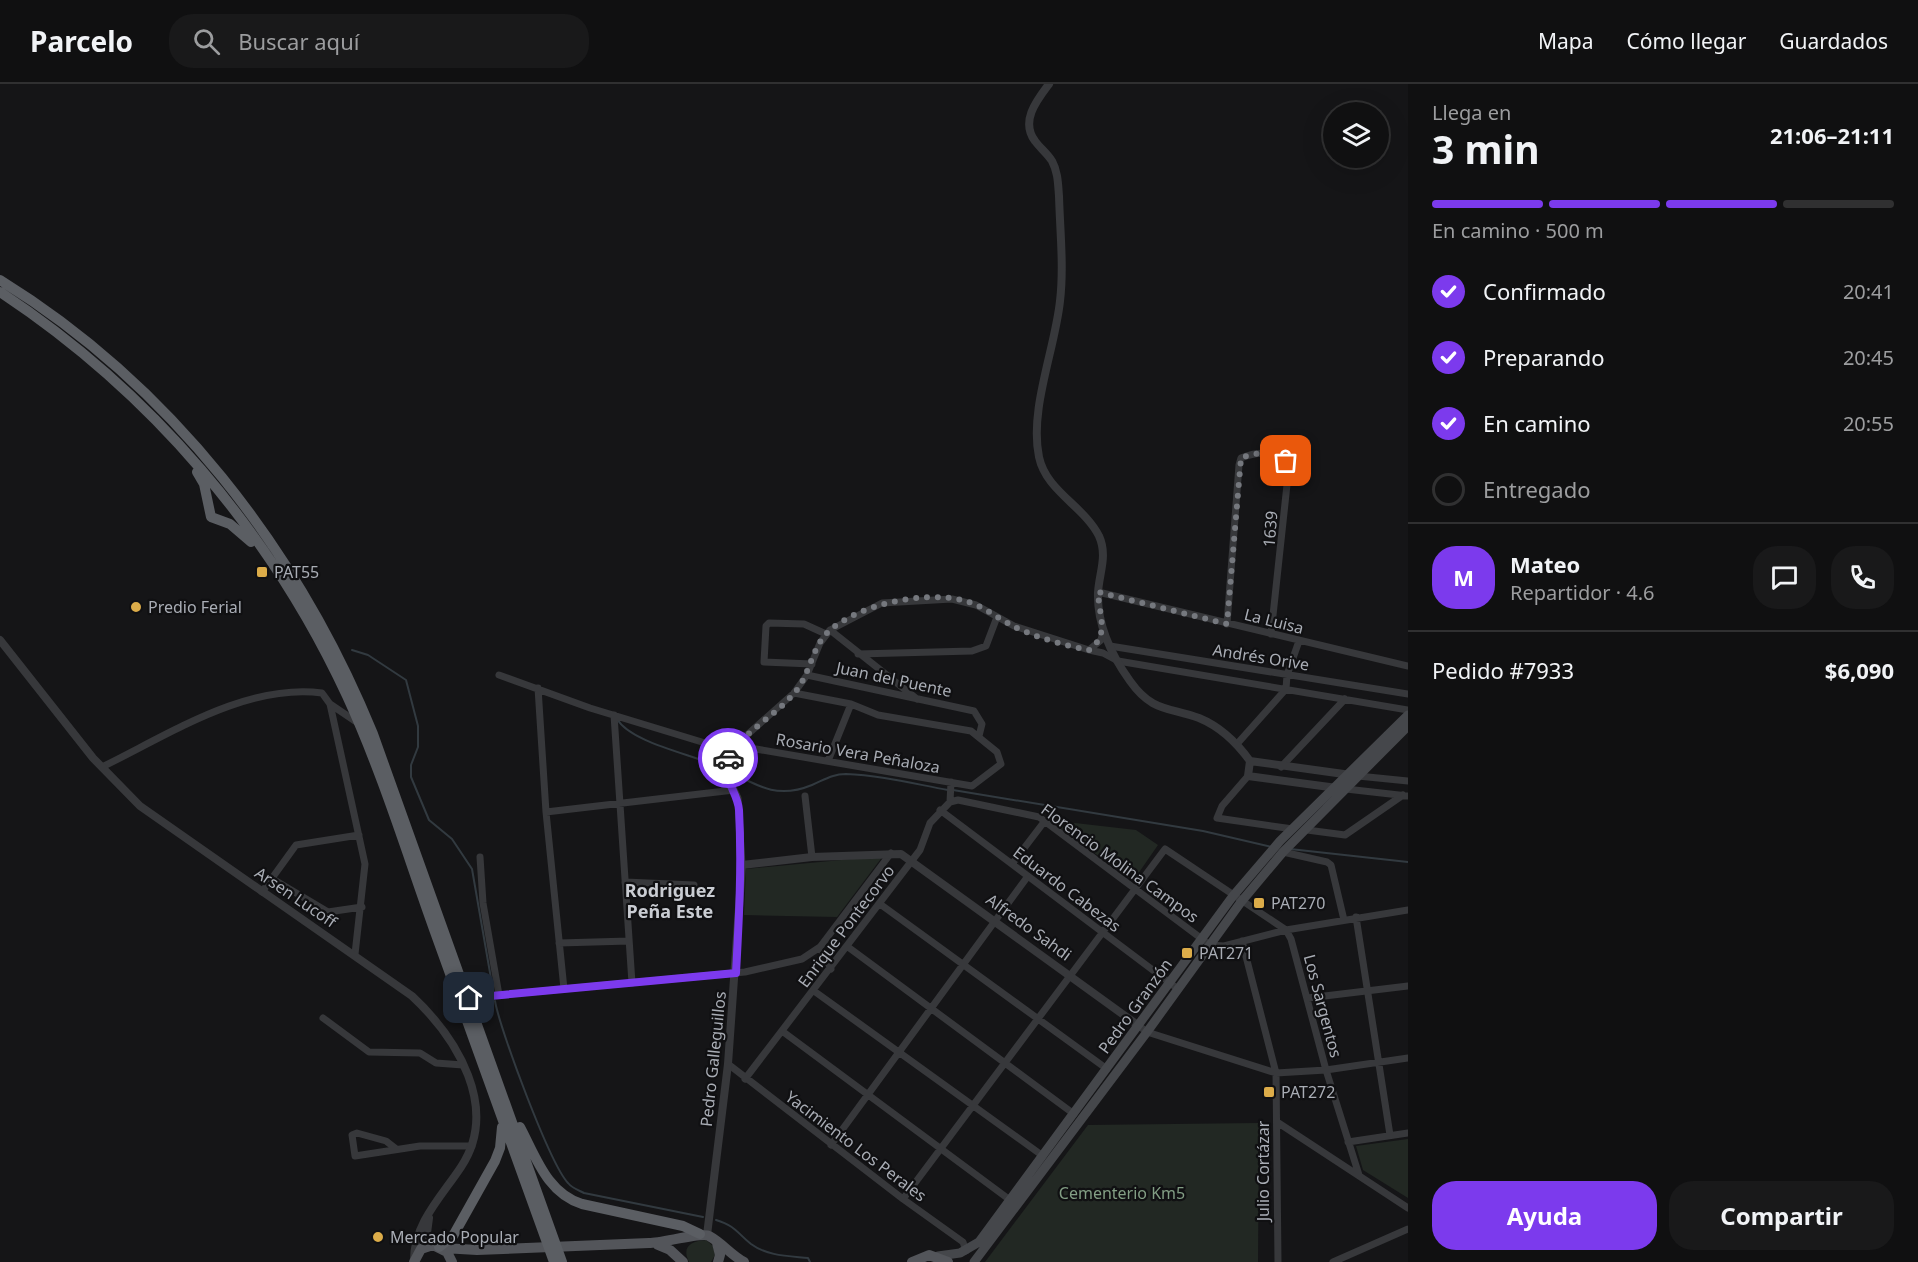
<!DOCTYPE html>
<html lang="es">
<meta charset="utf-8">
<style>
body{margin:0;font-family:"Noto Sans",sans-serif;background:#19191a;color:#f1f3f6;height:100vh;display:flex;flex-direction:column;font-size:22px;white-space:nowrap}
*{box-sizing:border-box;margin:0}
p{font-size:20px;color:#9c9d9f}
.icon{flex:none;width:33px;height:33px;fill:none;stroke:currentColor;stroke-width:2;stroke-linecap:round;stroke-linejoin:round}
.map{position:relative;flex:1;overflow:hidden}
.drawer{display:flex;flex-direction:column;background:#101011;width:510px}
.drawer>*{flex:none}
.controls{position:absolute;left:1323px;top:18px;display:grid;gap:12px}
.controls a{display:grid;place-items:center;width:66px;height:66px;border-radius:50%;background:#101011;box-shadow:0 6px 24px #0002,0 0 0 2px #303031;font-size:30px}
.pin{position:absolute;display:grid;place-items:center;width:51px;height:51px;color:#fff;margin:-26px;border-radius:12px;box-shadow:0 3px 9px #0006}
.courier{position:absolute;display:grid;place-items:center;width:60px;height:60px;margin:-30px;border:4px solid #7c3aed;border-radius:50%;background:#fff;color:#222;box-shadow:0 2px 8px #0007}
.summary em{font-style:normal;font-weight:700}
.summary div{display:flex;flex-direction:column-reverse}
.summary{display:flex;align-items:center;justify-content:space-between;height:102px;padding:0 24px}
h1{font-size:39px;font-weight:700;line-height:45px}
.bar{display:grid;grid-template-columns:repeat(4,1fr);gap:9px 6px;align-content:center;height:72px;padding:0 24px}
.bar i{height:8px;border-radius:4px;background:#303031}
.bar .on{background:#7c3aed}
.bar p{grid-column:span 4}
.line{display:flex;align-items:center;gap:15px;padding:0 24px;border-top:2px solid #303031}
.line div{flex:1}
.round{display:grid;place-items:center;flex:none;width:63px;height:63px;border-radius:24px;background:#19191a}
ol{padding:0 24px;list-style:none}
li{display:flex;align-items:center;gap:18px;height:66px}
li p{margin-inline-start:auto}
li .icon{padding:6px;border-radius:50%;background:#7c3aed;color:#fff;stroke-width:4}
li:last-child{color:#9c9d9f}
li i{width:33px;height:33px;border:3px solid #303031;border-radius:50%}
.action{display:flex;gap:12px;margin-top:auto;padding:12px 24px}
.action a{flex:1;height:69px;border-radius:24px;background:#7c3aed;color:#fff;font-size:24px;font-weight:700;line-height:69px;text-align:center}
.action a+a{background:#19191a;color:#f1f3f6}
header{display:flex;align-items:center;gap:36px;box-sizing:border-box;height:84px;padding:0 30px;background:#101011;border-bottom:2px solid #303031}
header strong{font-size:28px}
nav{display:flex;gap:33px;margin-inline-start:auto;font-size:21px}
.search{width:420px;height:54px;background:#19191a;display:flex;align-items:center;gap:15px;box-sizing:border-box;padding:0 21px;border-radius:24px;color:#9c9d9f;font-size:22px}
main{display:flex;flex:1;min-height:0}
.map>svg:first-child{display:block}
.green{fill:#222823}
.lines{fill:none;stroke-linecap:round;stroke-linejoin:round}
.stream{stroke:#323a40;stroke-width:2}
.minor{stroke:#37383b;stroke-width:7}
.tertiary{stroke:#37383b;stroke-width:8}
.secondary{stroke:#45474b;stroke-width:9}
.primary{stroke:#53555a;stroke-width:10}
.trunk{stroke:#5b5e63;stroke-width:10}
.done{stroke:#75787e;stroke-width:6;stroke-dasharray:0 10.8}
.route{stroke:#7c3aed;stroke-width:8}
.poi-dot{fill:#dcac49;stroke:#101012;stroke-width:2}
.labels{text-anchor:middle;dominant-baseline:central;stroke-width:4.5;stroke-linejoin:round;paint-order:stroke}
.street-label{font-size:16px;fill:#a9adb5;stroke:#101012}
.poi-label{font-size:16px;fill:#a9adb5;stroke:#101012;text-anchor:start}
.park-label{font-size:16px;fill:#829e84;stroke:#101012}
.neighbourhood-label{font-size:18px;font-weight:bold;fill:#c9ccd2;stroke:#101012}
</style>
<header>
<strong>Parcelo</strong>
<div class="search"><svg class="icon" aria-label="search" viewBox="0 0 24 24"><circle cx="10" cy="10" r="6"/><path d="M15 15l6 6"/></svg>Buscar aquí</div>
<nav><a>Mapa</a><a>Cómo llegar</a><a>Guardados</a></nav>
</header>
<main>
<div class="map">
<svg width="1408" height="1178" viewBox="0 0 1408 1178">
<rect width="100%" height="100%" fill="#151517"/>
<path class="green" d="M1049,736L1136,746L1158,761L1133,797Z
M883,772L837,833L744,831L746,785Z
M1259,1039L1258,1178H985L1088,1041Z
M1408,1055V1114L1363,1086L1356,1062Z
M706,1156L713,1162L715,1171L711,1178H689C681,1162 692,1157 706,1156Z"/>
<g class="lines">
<path class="stream" d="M352,566L368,571L406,596L418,642V663L411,681V693L429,736L452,755L472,785L493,906
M617,635C632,660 697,671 724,685
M729,687C759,703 778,715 812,701C824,696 832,690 846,690C880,691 915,700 948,706
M953,706L1203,747L1272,763
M1290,765L1408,778
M495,917C500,946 550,1080 568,1099C572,1104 578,1106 584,1109L703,1133
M716,1136C736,1142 737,1149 751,1160C767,1172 789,1172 808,1174L810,1178"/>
<path class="minor" d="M1098,508L1408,582
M1227,540L1239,381L1241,374C1257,367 1279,366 1289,382L1271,550
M830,546L917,615
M1110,562L1408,610
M1089,566L1103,569L1118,577L1408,626
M858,570L972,567L986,562L997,533
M812,580L764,578L766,542L769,539L804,540L826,550
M499,591L590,624L715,662L756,665L972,702L1001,680L997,668L971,647L878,631L851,620L794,609
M807,591L974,627L982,640L979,652
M538,604L546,728L564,905
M330,620L358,639
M614,631L632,899
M1237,660L1286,605L1287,591L1299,557
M828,677L851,620
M102,683C168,651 246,599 322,609L330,620L365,780L355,870
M1281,683L1345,615
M1248,692L1222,722L1217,734L1293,745
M1358,692L1408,697
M1346,705L1408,712
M805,712L812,773
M950,718L958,716L1039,733L1210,861L1224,862L1286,846L1408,826
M940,726L1178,905
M546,728L734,706
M1307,746L1345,751L1403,711
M1283,768L1327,778L1331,781L1344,836
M480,773L483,819L499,911
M1012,780L1044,738
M742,781L738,714L727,691L726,678L738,659L794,609L807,591L820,559L830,546L882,519L952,515L976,521L1014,542L1089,566L1101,556L1103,547
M271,794L328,828L362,823
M625,798L694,801
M262,808L296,761L359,751
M880,820L1107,985
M1356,833L1390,1051
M1242,857L1276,989L1278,1178
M559,859L629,857
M820,863L831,885
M848,863L1074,1030
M814,907L1043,1072
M469,914L745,888L802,875L820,863L891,769
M1308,914L1408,902
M323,934L369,968L420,969L436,979L463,981
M1139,942L1147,948L1276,989L1326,986L1408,974
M782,947L1010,1116
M728,980L903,1115L963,1158L966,1167
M745,995L920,766L930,739L950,718L951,698
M1277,1038L1408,1124
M1348,1058L1408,1049
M831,1061L1028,792
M395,1064L386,1057L357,1049L352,1051L355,1072L420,1062H472
M903,1115L1165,765L1286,846L1291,855L1326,986L1359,1091
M1333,1178L1408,1145"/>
<path class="tertiary" d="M1049,0C1037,16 1020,37 1035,57C1040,64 1047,69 1052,77C1058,88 1058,100 1059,112C1060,147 1064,183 1060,217C1055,265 1029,326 1039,373C1046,407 1084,422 1099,452C1108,472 1099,489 1098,509C1097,541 1112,572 1130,597C1152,628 1168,623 1199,634C1221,643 1237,659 1250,677
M0,556L93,674L140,722L412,912C457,954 500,1024 461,1083C442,1112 414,1139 414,1176
M1250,677L1248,692L1337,704
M1250,677L1351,691
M429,1134L427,1149L433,1161
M707,1151L728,980L742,781L812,773L901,770L1139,942"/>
<path class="secondary" d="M938,1172L960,1169L979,1158L1233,812L1280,757L1408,631
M974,1178L1147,948L1241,818L1283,768L1408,642"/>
<path class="primary" d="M717,1159L720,1171L718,1178
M658,1161L670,1166L683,1178
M443,1164L477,1166L649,1159C662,1159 702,1148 709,1152C722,1159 731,1171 744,1178
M414,1178L421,1165L433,1161L447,1168L452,1178
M912,1178L929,1171L948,1178"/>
<path class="trunk" d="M0,196C170,301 298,466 373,650L562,1178
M0,208C150,307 271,448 347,612C382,688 407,770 435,848C475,958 514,1068 554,1178
M197,388L204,400L211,433L230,440L251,458
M520,1043C536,1073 547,1109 582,1120L683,1142L700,1150
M439,1163L453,1152L495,1077L500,1064L502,1043"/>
</g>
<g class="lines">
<path class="done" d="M728,674C744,647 776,632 796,607C810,590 812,562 829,547C860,520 922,507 962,516C980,520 996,533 1011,541C1034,553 1063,561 1089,566C1110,551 1099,532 1098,508L1227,540L1241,374C1255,368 1275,366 1286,377"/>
<path class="route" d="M469,914L736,889C739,834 742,781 739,726C738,708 720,692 728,674"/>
</g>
<g class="poi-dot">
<rect x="256" y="482" width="12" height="12" rx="3"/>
<circle cx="136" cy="523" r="6"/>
<rect x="1253" y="813" width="12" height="12" rx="3"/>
<rect x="1181" y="863" width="12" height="12" rx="3"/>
<rect x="1263" y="1002" width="12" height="12" rx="3"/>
<circle cx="378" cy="1153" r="6"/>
</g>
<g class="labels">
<g class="street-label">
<text transform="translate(1270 445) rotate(-85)">1639</text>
<text transform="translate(1274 537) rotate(14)">La Luisa</text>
<text transform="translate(1261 573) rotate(9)">Andrés Orive</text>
<text transform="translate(894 595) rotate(12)">Juan del Puente</text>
<text transform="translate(858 669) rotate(10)">Rosario Vera Peñaloza</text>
<text transform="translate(1120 779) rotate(36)">Florencio Molina Campos</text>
<text transform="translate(1067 805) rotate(37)">Eduardo Cabezas</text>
<text transform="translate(296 813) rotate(34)">Arsen Lucoff</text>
<text transform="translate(846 842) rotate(-53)">Enrique Pontecorvo</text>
<text transform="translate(1029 843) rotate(36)">Alfredo Sahdi</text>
<text transform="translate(1135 922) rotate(-54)">Pedro Granzón</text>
<text transform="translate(1323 922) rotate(75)">Los Sargentos</text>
<text transform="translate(713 975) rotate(-84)">Pedro Galleguillos</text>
<text transform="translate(856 1062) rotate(37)">Yacimiento Los Perales</text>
<text transform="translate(1263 1087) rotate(-90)">Julio Cortázar</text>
</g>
<g class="poi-label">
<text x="274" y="488">PAT55</text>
<text x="148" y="523">Predio Ferial</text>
<text x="1271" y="819">PAT270</text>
<text x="1199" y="869">PAT271</text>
<text x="1281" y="1008">PAT272</text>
<text x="390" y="1153">Mercado Popular</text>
</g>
<g class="park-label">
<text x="1122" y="1109">Cementerio Km5</text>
</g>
<g class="neighbourhood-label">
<text x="670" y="806">Rodriguez<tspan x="670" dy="21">Peña Este</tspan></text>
</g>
</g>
</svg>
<div class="controls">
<a><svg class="icon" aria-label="layers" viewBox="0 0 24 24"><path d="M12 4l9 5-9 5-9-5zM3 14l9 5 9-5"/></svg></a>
</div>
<div class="pin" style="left:1286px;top:377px;background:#ea580c"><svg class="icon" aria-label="bag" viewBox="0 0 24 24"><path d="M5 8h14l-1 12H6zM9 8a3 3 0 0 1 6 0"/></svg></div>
<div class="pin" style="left:469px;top:914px;background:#1f2937"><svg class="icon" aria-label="home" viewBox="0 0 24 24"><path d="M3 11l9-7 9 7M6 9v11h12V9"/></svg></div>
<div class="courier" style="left:728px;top:674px"><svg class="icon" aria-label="car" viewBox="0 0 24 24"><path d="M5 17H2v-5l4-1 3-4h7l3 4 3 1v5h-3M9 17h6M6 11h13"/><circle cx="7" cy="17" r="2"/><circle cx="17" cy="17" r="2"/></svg></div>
</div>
<section class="drawer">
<div class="summary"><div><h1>3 min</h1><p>Llega en</p></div><em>21:06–21:11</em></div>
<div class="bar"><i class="on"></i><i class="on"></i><i class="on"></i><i></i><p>En camino · 500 m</p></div>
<ol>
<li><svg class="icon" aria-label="check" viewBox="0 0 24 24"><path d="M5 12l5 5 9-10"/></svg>Confirmado<p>20:41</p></li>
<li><svg class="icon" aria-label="check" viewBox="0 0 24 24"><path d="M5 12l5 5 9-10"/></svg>Preparando<p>20:45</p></li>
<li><svg class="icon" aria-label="check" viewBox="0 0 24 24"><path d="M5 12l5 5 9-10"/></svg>En camino<p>20:55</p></li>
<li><i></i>Entregado</li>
</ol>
<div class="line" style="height:108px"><b class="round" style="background:#7c3aed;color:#fff">M</b><div><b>Mateo</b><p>Repartidor · 4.6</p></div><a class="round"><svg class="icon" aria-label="chat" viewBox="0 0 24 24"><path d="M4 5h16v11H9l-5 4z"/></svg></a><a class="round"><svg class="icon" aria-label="phone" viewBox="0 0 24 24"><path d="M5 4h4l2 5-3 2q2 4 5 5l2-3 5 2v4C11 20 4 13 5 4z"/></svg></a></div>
<div class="line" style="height:78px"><div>Pedido #7933</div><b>$6,090</b></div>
<div class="action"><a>Ayuda</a><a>Compartir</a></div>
</section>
</main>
